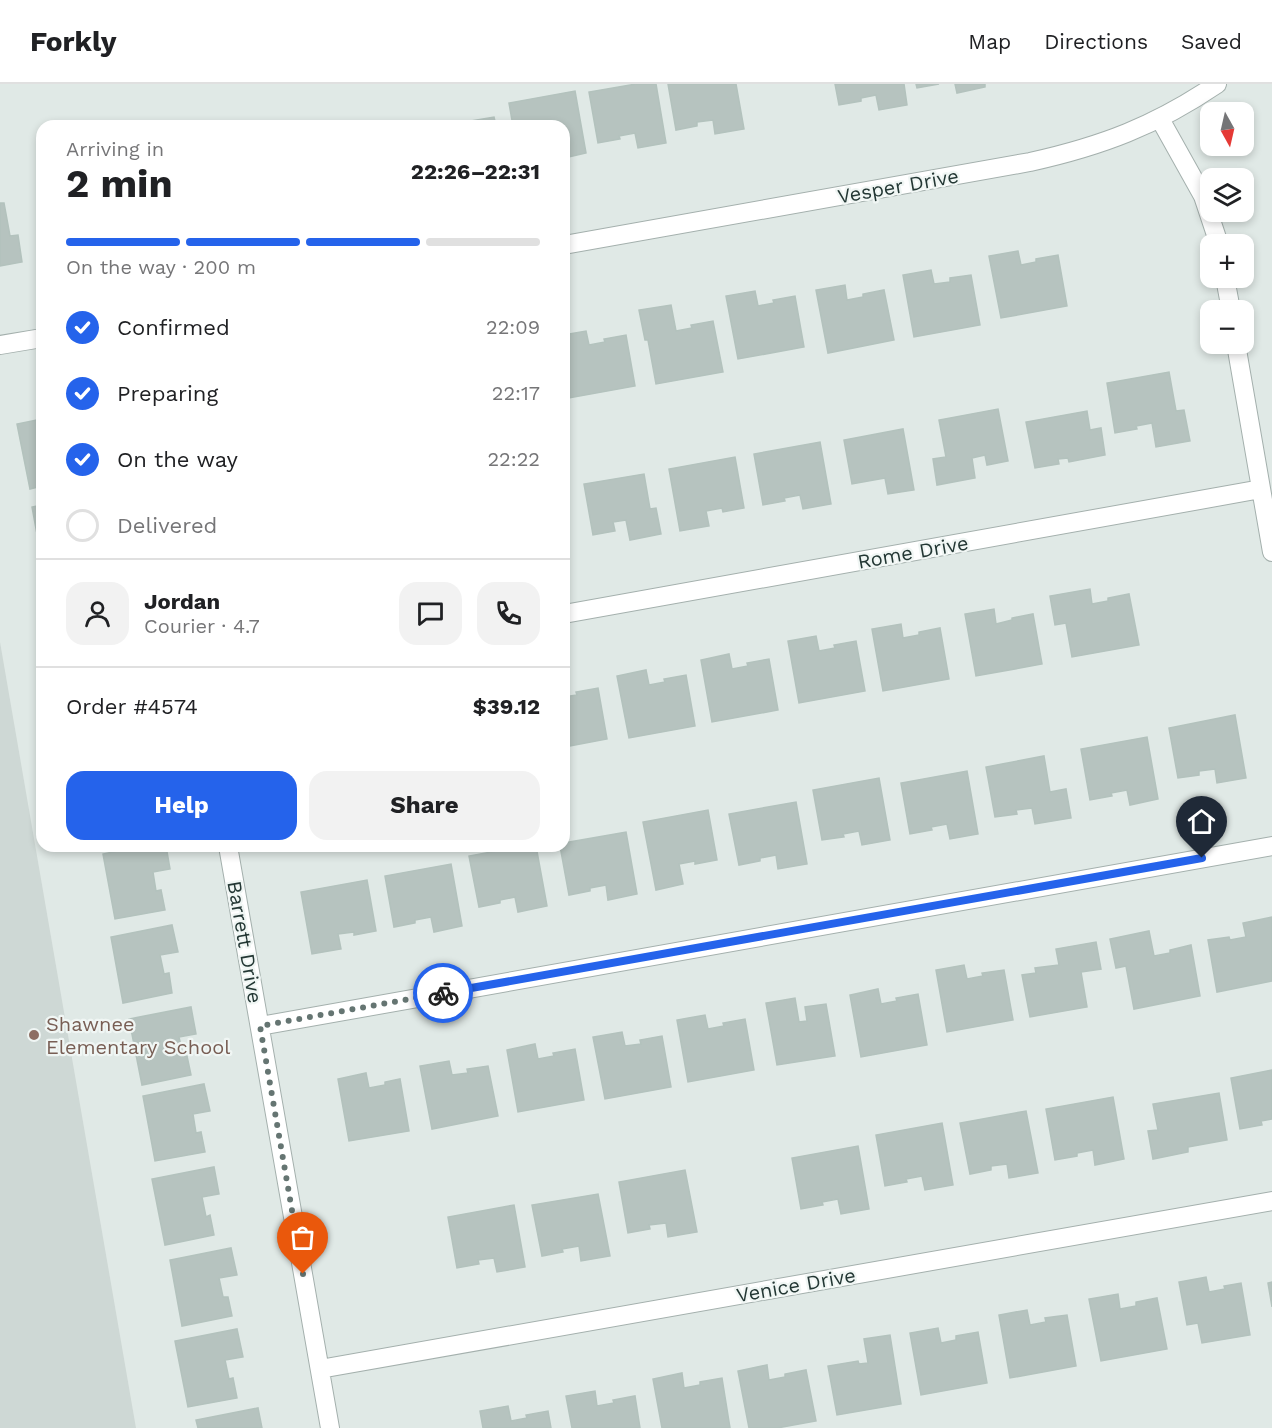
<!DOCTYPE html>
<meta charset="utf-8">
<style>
body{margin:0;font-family:"Work Sans",sans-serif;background:#f2f2f2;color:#202124;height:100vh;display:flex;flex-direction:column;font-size:22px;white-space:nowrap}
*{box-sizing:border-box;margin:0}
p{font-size:20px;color:#757577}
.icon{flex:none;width:33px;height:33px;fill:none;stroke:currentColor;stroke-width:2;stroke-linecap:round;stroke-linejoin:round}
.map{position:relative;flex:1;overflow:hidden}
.sheet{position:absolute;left:36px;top:36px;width:534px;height:732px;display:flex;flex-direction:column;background:#fff;border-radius:18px;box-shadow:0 3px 9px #0003}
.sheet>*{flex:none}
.needle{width:39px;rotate:172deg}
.fabs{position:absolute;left:1200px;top:18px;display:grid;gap:12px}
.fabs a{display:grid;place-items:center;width:54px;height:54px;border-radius:12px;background:#fff;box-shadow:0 3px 9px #0003;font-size:30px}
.pin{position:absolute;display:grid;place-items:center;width:51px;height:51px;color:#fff;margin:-62px -26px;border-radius:50% 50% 50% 0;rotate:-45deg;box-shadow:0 0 6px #0007}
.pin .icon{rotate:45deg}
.courier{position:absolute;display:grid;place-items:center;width:60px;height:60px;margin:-30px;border:4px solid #2563eb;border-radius:50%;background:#fff;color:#222;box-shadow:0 2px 8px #0007}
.summary em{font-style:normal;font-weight:700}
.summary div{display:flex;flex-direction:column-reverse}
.summary{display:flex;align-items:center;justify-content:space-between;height:102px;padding:0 30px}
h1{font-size:39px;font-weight:700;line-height:45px}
.bar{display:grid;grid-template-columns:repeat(4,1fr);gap:9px 6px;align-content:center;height:72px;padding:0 30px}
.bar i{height:8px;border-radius:4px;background:#e0e0e0}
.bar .active{background:#2563eb}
.bar p{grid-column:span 4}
.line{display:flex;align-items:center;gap:15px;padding:0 30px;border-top:2px solid #e0e0e0}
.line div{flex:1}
.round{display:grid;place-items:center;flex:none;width:63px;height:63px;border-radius:18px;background:#f2f2f2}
ol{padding:0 30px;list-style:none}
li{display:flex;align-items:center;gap:18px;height:66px}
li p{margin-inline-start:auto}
li .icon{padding:6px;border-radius:50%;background:#2563eb;color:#fff;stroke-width:4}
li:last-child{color:#757577}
li i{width:33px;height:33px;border:3px solid #e0e0e0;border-radius:50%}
.primary-button{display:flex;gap:12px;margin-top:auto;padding:12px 30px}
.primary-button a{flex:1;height:69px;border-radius:18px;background:#2563eb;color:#fff;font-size:24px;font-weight:700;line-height:69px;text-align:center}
.primary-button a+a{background:#f2f2f2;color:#202124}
header{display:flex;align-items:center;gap:36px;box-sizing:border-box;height:84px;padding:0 30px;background:#fff;border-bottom:2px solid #e0e0e0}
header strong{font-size:28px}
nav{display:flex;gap:33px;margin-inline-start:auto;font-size:21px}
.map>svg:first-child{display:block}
.built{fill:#ced8d5}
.building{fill:#b6c3bf;stroke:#b3c2bd;stroke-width:1.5}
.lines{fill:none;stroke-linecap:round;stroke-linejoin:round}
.minor-casing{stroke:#a4b0ad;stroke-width:20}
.minor{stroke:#fff;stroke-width:18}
.done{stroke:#657572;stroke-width:6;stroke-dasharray:0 10.8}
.route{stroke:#2563eb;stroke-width:8}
.education-dot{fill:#8d6e63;stroke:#f0f6f4;stroke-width:2}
.labels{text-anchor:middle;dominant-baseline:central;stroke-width:4.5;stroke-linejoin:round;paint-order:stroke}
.street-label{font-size:20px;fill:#233734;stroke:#f0f6f4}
.education-label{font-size:20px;fill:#785e54;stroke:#f0f6f4;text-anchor:start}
</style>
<header>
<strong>Forkly</strong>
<nav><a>Map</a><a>Directions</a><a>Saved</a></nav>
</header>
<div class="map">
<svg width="1272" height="1344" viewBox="0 0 1272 1344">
<rect width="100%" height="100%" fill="#e0e9e6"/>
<path class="built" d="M0,558L136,1344H0Z"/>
<path class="building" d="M636,0H656L666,59L638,64L635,49L619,52L620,55L598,59L589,8Z
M668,0H736L744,45L715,50L713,36L697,38V42L676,46Z
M835,0H904L907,21L879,26L876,11L861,14V17L839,21Z
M916,0H939L917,4Z
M955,0H985V3L957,9Z
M575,7L586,69L564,74V42H513L509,19Z
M494,33L496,42H441Z
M0,119H4L10,152L18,151L22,178L0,182Z
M1018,167L1021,181L1036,178V175L1058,171L1067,222L1001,234L989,172Z
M931,186L934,200L950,198V194L971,191L980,241L914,253L903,191Z
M845,201L847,216L863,213V210L884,206L894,256L828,269L816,206Z
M755,207L758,222L774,219L773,216L795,212L804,263L738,275L726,212Z
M671,221L676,247L692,244L691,241L713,237L723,288L656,300L648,256H645L639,226Z
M586,247L589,261L605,258L604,255L626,251L635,302L569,314L564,287V251Z
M1169,288L1176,327L1184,326L1190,357L1156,363L1152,339L1136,342L1137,345L1115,349L1107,299Z
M998,325L1008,377L987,381L985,371L972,374L975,394L937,401L933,375L946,373L939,336Z
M1087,327L1090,346L1101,344L1105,371L1069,378L1068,374L1058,375L1059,380L1035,384L1026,338Z
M42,335V402L30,405L17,340Z
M903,345L914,406L888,410L885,394L852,400L844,356Z
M820,358L831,420L803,425L800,411L784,414L785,417L763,421L754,370Z
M735,373L744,424L723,428L722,424L706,427L709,442L680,447L669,385Z
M644,390L650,425L656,424L661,450L630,456L626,436L613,438L615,447L593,451L584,400Z
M42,421V477L32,423Z
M1090,505L1092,520L1108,517V514L1129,510L1139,561L1072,573L1066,539L1055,541L1050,512Z
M994,525L996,540L1012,536V534L1033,530L1042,580L976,592L965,530Z
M901,540L903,554L919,551V548L940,544L949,595L883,607L872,545Z
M816,552L819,567L835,564L834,561L856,557L865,607L799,619L788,557Z
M729,570L732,585L748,582L747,579L769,575L778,626L712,638L701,576Z
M646,586L649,601L665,598L664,595L686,591L695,642L629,654L617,592Z
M598,604L607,655L564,663V613L577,611L576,608Z
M1235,631L1246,694L1217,699L1215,685L1199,687V691L1178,694L1169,644Z
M1147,653L1158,715L1130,721L1127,706L1111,709L1112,712L1090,716L1081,665Z
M1044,672L1050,708L1066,705L1071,734L1035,740L1032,724L1016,726L1017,730L995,733L986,683Z
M967,687L978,750L950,755L947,740L931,743L932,746L910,750L901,699Z
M879,694L890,756L862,761L859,747L843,750L844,753L822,756L813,706Z
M796,718L807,780L778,785L776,771L760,774V777L739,781L729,730Z
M708,726L717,776L695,780V777L679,780L683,800L656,806L643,738Z
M626,748L637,810L608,816L606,801L590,804V807L569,811L560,762H564V759Z
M141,762H166L170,785L153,788L156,807L161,806L165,826L115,835L103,770Z
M524,762H536L547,822L518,828L515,813L500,816V819L479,823L469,772Z
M451,780L462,842L434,848L431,833L415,836V839L394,843L385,792Z
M367,796L376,847L354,851V848L338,850L341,865L312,870L301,808Z
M1272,833V897L1217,908L1208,856L1229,853L1230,856L1246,853L1243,839Z
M172,841L178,868L160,871L164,890L169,889L172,909L123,919L111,853Z
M1149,847L1154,872L1170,869V866L1191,861L1200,912L1134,925L1126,882L1116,884L1110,855Z
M1096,858L1101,885L1081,888L1087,923L1030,933L1022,891L1036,889L1035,884L1059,881L1056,865Z
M964,881L967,895L983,892L982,889L1004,886L1013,936L947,948L936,886Z
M878,905L881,920L897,917L896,914L918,910L927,961L861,973L850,911Z
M795,914L799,938L807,937L805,923L826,920L835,972L777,981L766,919Z
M191,923L196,950L179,953L183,972H187L191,991L142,1001L129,935Z
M705,931L708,945L724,942L723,939L745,935L754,986L688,998L677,936Z
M622,948L625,962L641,960L640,956L662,952L671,1003L605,1015L593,953Z
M535,960L538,975L554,972L553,969L575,965L584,1016L518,1028L507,966Z
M449,977L452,991L468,989L467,985L488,982L498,1032L432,1045L420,982Z
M1272,986V1035L1261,1037L1262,1041L1240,1045L1231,994Z
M366,989L369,1004L385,1001V998L400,995L409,1047L349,1057L338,995Z
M204,1000L210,1027L193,1030L196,1049L201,1048L205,1068L155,1077L143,1012Z
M1219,1009L1227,1056L1188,1063V1068L1153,1075L1148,1047L1158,1046L1153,1020Z
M1113,1013L1124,1075L1095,1081L1093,1066L1077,1069V1072L1055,1076L1046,1025Z
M1026,1027L1038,1089L1009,1094L1007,1080L991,1082V1086L970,1090L960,1039Z
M942,1039L953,1101L925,1106L922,1092L906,1095L907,1098L885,1102L876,1051Z
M858,1062L869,1125L841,1130L838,1115L822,1118L823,1121L801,1125L792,1074Z
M214,1083L219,1110L202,1113L206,1133L210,1131L214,1151L165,1161L152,1095Z
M685,1086L697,1148L668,1153L666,1139L649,1141L650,1145L628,1149L619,1098Z
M598,1110L610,1172L581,1177L579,1162L562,1165L563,1168L542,1172L532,1121Z
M514,1121L525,1183L497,1188L494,1174L478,1176L479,1180L457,1184L448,1133Z
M231,1164L237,1191L219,1194L223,1213H228L232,1232L182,1242L170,1176Z
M1206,1193L1209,1208L1225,1205L1224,1202L1241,1199L1250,1251L1202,1259L1198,1239L1187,1241L1179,1198Z
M1272,1198V1223L1268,1199Z
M1118,1210L1120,1225L1136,1222V1218L1157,1214L1167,1265L1101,1277L1089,1215Z
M1027,1226L1030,1241L1046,1238L1045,1234L1067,1231L1076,1282L1010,1294L999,1231Z
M938,1244L941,1259L956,1256V1252L978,1248L987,1299L921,1311L910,1249Z
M237,1245L243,1273L225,1276L229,1295L233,1294L237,1314L188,1323L175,1257Z
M890,1251L901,1320L837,1331L828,1282L858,1277L859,1280L868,1279L864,1255Z
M767,1281L769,1296L785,1293V1290L806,1286L816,1337L777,1344H749L738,1287Z
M682,1289L684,1304L700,1301V1298L722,1294L730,1344H662L653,1295Z
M595,1307L597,1322L614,1319L613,1316L635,1312L640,1344H572L566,1312Z
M508,1322L511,1337L527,1334L526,1331L548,1327L551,1344H483L480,1327Z
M258,1324L262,1344H198L196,1336Z"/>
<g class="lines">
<defs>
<path id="minor" d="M1160,35L1203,112L1219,160
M564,161L1030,78C1102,62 1155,42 1217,0
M1225,194L1231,226
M1236,260L1272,468
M0,261L42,254
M564,530L1261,405
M228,762L330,1344
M260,942L1272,762
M320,1285L1272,1117"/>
</defs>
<use href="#minor" class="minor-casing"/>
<use href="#minor" class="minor"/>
</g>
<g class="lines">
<path class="done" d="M303,1190L260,942L443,909"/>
<path class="route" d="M443,909L1202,774"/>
</g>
<circle class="education-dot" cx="34" cy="951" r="6"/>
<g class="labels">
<g class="street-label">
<text transform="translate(898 102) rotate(-10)">Vesper Drive</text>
<text transform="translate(913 468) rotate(-10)">Rome Drive</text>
<text transform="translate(245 858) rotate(80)">Barrett Drive</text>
<text transform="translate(796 1201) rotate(-10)">Venice Drive</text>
</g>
<g class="education-label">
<text x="46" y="940">Shawnee<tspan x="46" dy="23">Elementary School</tspan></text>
</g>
</g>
</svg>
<div class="fabs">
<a><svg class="needle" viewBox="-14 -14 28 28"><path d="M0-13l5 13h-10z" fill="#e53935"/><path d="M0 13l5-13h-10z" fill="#757577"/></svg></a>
<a><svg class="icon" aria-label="layers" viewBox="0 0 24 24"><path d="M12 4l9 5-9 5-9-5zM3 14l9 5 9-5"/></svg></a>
<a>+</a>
<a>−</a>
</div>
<div class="pin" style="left:303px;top:1190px;background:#ea580c"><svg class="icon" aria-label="bag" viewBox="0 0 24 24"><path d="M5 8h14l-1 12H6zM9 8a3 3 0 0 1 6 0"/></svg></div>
<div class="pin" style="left:1202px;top:774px;background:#1f2937"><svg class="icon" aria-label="home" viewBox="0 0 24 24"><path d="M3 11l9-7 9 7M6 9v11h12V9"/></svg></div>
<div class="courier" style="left:443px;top:909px"><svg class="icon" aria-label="bike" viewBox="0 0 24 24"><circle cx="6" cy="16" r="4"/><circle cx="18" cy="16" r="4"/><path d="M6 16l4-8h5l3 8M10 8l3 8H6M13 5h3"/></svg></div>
<section class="sheet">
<div class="summary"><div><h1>2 min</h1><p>Arriving in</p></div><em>22:26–22:31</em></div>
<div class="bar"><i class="active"></i><i class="active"></i><i class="active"></i><i></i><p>On the way · 200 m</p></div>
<ol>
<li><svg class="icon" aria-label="check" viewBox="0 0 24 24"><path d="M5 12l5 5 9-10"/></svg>Confirmed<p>22:09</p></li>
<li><svg class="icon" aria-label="check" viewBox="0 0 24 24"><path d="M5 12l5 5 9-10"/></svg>Preparing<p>22:17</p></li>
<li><svg class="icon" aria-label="check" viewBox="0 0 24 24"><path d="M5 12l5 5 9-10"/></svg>On the way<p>22:22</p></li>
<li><i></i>Delivered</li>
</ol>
<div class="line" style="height:108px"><a class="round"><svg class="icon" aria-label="person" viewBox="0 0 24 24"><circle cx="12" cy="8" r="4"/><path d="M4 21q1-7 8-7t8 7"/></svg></a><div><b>Jordan</b><p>Courier · 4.7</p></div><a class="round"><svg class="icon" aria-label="chat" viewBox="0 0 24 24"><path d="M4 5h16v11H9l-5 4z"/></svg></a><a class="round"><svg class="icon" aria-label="phone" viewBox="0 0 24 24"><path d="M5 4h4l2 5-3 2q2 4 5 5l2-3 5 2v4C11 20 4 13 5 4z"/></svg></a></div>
<div class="line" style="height:78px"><div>Order #4574</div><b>$39.12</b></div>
<div class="primary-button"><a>Help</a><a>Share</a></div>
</section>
</div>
